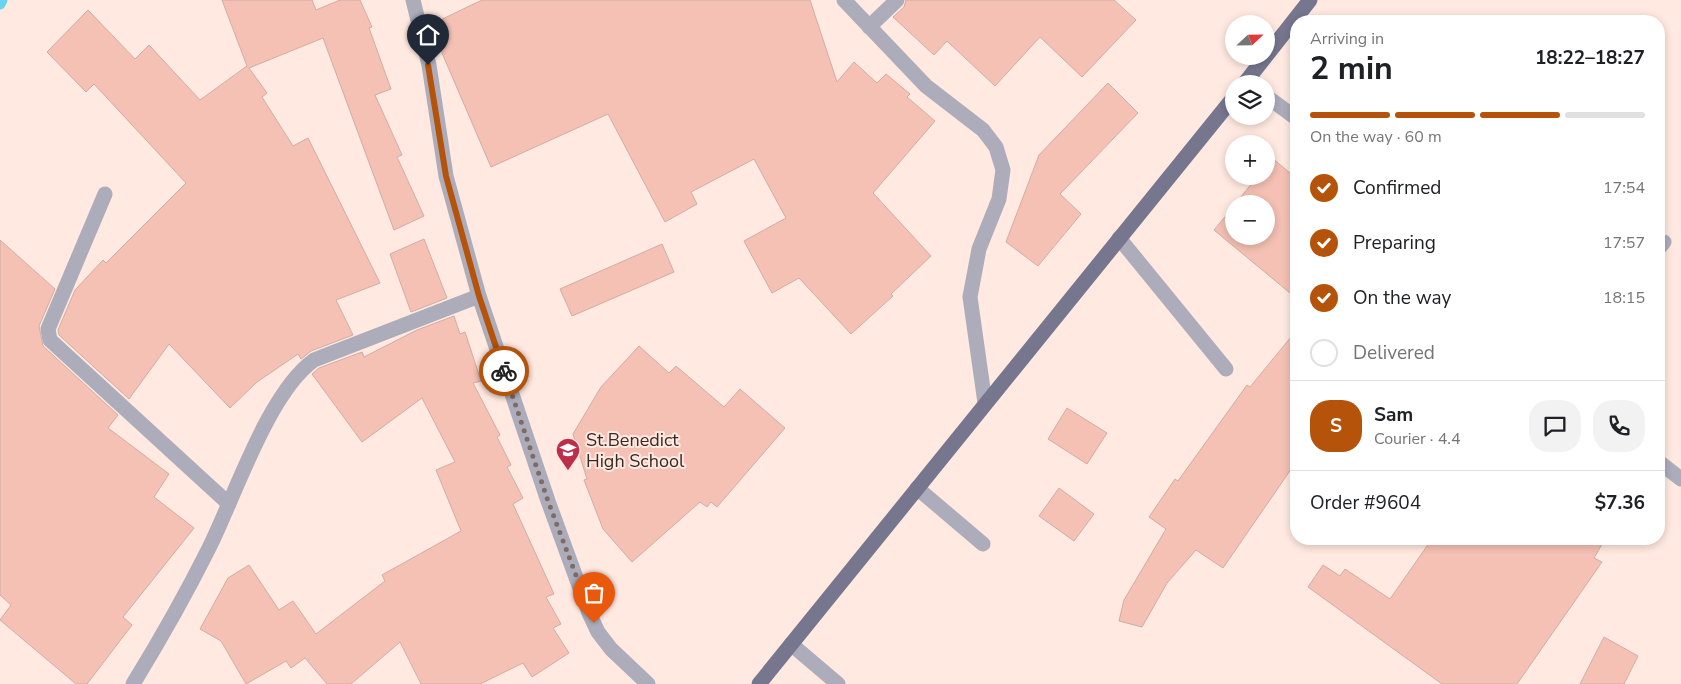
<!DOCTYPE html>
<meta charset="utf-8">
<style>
body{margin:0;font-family:"Nunito Sans",sans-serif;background:#f2f2f2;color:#202124;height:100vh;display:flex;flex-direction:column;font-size:19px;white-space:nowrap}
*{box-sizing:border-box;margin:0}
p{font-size:16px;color:#757577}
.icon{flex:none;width:28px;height:28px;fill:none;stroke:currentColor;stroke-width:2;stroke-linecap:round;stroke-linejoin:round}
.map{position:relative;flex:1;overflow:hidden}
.details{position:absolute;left:1290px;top:15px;width:375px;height:530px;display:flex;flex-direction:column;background:#fff;border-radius:20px;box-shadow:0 2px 8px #0003}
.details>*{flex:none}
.needle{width:32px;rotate:68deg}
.tools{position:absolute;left:1225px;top:15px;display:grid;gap:10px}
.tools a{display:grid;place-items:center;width:50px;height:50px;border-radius:50%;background:#fff;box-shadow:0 2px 8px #0003;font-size:25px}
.pin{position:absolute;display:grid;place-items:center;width:42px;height:42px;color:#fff;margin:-51px -21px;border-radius:50% 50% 50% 0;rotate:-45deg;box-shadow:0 0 5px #0007}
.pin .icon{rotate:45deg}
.courier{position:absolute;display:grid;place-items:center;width:50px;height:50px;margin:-25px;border:4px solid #b45309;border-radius:50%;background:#fff;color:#222;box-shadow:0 1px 6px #0007}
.head em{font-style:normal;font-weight:700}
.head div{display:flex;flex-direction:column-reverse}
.head{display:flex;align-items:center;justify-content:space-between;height:85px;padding:0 20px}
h1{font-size:32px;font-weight:700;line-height:38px}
.bar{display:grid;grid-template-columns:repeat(4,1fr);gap:8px 5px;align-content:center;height:60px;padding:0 20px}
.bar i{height:6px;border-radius:4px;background:#e0e0e0}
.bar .current{background:#b45309}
.bar p{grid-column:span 4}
.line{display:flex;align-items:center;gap:12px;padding:0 20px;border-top:1px solid #e0e0e0}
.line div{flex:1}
.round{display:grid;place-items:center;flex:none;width:52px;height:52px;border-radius:20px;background:#f2f2f2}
ol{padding:0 20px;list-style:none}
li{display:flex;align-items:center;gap:15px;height:55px}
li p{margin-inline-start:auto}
li .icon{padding:5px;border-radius:50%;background:#b45309;color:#fff;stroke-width:4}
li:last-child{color:#757577}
li i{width:28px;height:28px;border:2px solid #e0e0e0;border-radius:50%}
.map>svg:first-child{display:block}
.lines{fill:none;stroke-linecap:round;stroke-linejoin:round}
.stream{stroke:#69d4ee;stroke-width:11}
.building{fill:#f5c1b4;stroke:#d1aca3}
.minor{stroke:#adacbb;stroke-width:15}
.major{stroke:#76768f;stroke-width:15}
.done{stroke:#7d6c66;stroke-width:5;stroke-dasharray:0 9}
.route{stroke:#b45309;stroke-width:6}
.labels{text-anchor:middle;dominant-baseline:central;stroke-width:4;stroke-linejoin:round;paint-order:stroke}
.poi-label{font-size:18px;fill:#372924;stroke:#ffe9e0;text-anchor:start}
</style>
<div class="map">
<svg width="1681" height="684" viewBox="0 0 1681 684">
<rect width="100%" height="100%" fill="#ffe9e0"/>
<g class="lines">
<path class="stream" d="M0,4L2,0"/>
</g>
<path class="building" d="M222,0H312L316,10L340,0H360L372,27L369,28L391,89L375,95L402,155L397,157L424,216L394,230L323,38L249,68L267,93L262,97L293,146L308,138L380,283L336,300L353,335L311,351L301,359L298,354L257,382L230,408L169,344L129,399L59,335L58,330L75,290L103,260L106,263L186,183L94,84L86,92L47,52L88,10L135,59L149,45L200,100L247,66Z
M482,0H810L837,82L854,62L877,83L886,74L910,94L907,97L935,121L873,193L931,256L891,294L893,296L851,334L799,278L772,293L744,241L786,218L754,159L691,192L697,204L665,222L608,114L491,167L430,25Z
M906,0H1114L1136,20L1082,77L1040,37L995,86L947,41L934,55L893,17L904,7Z
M1108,83L1138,113L1060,194L1081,214L1038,266L1006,242L1039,155Z
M1272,158L1296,178V298L1214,230L1234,206V236H1266V204H1235L1258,176H1266V166Z
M424,239L447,298L411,312L390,254Z
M0,240L55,289L39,326L43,346L118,415L108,428L169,474L154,497L194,528L123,617L132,625L87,684H76L0,620L11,605L0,595Z
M662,244L674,272L572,316L560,289Z
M454,316L460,334L465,332L481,381L473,383L500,435L497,437L511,465L507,467L523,498L513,504L554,594L546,597L561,624L553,628L569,653L532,677L523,663L480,684H421L400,642L351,684H327L305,658L291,668L286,661L246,684L221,641L200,629L228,578L249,565L279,610L293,601L316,634L385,581L382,575L461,531L436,470L455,462L422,398L362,442L312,374L319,368L362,352L364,357L417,330Z
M1296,331V462L1223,568L1196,550L1167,583L1142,627L1119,621L1124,600L1166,529L1149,517L1175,479L1178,481L1247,385L1250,387Z
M639,346L669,373L676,366L724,407L740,389L785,428L717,507L711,502L707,507L700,502L632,562L603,529L584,480L587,479L573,434L601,387Z
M1067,408L1107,433L1087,464L1048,439Z
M1059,488L1094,514L1074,541L1039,516Z
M1432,539H1605L1594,558L1602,562L1517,684H1442L1308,587L1323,565L1340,576L1345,569L1390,599Z
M1604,637L1638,656L1624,684H1580Z"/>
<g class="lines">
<path class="minor" d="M413,0L429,65L446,176L479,296L548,501L589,613L598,632L611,649L648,684
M844,0L926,86L983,130L996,147L1003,170L999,199L979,249L970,297L985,403
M869,27L897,0
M1266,96L1296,118
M105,194L48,329L50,340L229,504
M1119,238L1226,369
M1659,248L1664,242
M1659,462L1681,479
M917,488L983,544
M791,644L838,684
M133,684C160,640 186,594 209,548C235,496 268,393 314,360L479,296"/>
<path class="major" d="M1266,56L1310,0
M1244,84L1266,56
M759,684L1234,97"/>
</g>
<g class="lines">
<path class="done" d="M504,371L548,501L594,623"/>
<path class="route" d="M428,65L446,176L479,296L504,371"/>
</g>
<defs>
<symbol id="school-pin" viewBox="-11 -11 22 30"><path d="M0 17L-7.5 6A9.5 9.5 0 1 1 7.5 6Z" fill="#bf2e49" stroke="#ffe9e0"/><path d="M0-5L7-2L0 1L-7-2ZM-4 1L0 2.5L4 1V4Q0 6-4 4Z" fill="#fff"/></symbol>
</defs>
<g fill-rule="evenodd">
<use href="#school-pin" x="554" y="436" width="28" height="38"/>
</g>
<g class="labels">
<g class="poi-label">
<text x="586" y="440">St.Benedict<tspan x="586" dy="21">High School</tspan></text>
</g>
</g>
</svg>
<div class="tools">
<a><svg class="needle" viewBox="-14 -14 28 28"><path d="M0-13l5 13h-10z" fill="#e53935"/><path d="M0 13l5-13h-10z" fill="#757577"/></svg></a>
<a><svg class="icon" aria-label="layers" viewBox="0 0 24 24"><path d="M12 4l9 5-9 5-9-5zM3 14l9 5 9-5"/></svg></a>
<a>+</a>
<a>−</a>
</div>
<div class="pin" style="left:594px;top:623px;background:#ea580c"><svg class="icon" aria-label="bag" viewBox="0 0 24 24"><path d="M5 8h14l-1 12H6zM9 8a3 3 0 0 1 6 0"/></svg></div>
<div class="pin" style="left:428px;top:65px;background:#1f2937"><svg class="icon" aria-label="home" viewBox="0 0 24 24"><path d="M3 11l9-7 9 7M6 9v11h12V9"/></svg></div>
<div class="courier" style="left:504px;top:371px"><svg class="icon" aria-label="bike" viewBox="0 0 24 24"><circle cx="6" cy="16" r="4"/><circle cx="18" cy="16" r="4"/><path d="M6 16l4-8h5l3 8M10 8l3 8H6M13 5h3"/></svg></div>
<section class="details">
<div class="head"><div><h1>2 min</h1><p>Arriving in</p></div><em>18:22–18:27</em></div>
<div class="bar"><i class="current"></i><i class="current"></i><i class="current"></i><i></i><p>On the way · 60 m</p></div>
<ol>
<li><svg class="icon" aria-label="check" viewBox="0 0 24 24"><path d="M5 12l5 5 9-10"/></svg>Confirmed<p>17:54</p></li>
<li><svg class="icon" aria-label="check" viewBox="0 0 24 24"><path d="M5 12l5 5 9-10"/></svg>Preparing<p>17:57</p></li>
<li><svg class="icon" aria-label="check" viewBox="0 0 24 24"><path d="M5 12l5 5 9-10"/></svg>On the way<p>18:15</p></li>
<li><i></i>Delivered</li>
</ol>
<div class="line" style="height:90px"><b class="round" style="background:#b45309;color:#fff">S</b><div><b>Sam</b><p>Courier · 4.4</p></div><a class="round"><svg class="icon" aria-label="chat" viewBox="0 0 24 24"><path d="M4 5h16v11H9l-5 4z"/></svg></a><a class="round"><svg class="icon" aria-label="phone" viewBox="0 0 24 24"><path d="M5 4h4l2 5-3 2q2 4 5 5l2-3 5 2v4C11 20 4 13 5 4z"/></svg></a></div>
<div class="line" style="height:65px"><div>Order #9604</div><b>$7.36</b></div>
</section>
</div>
